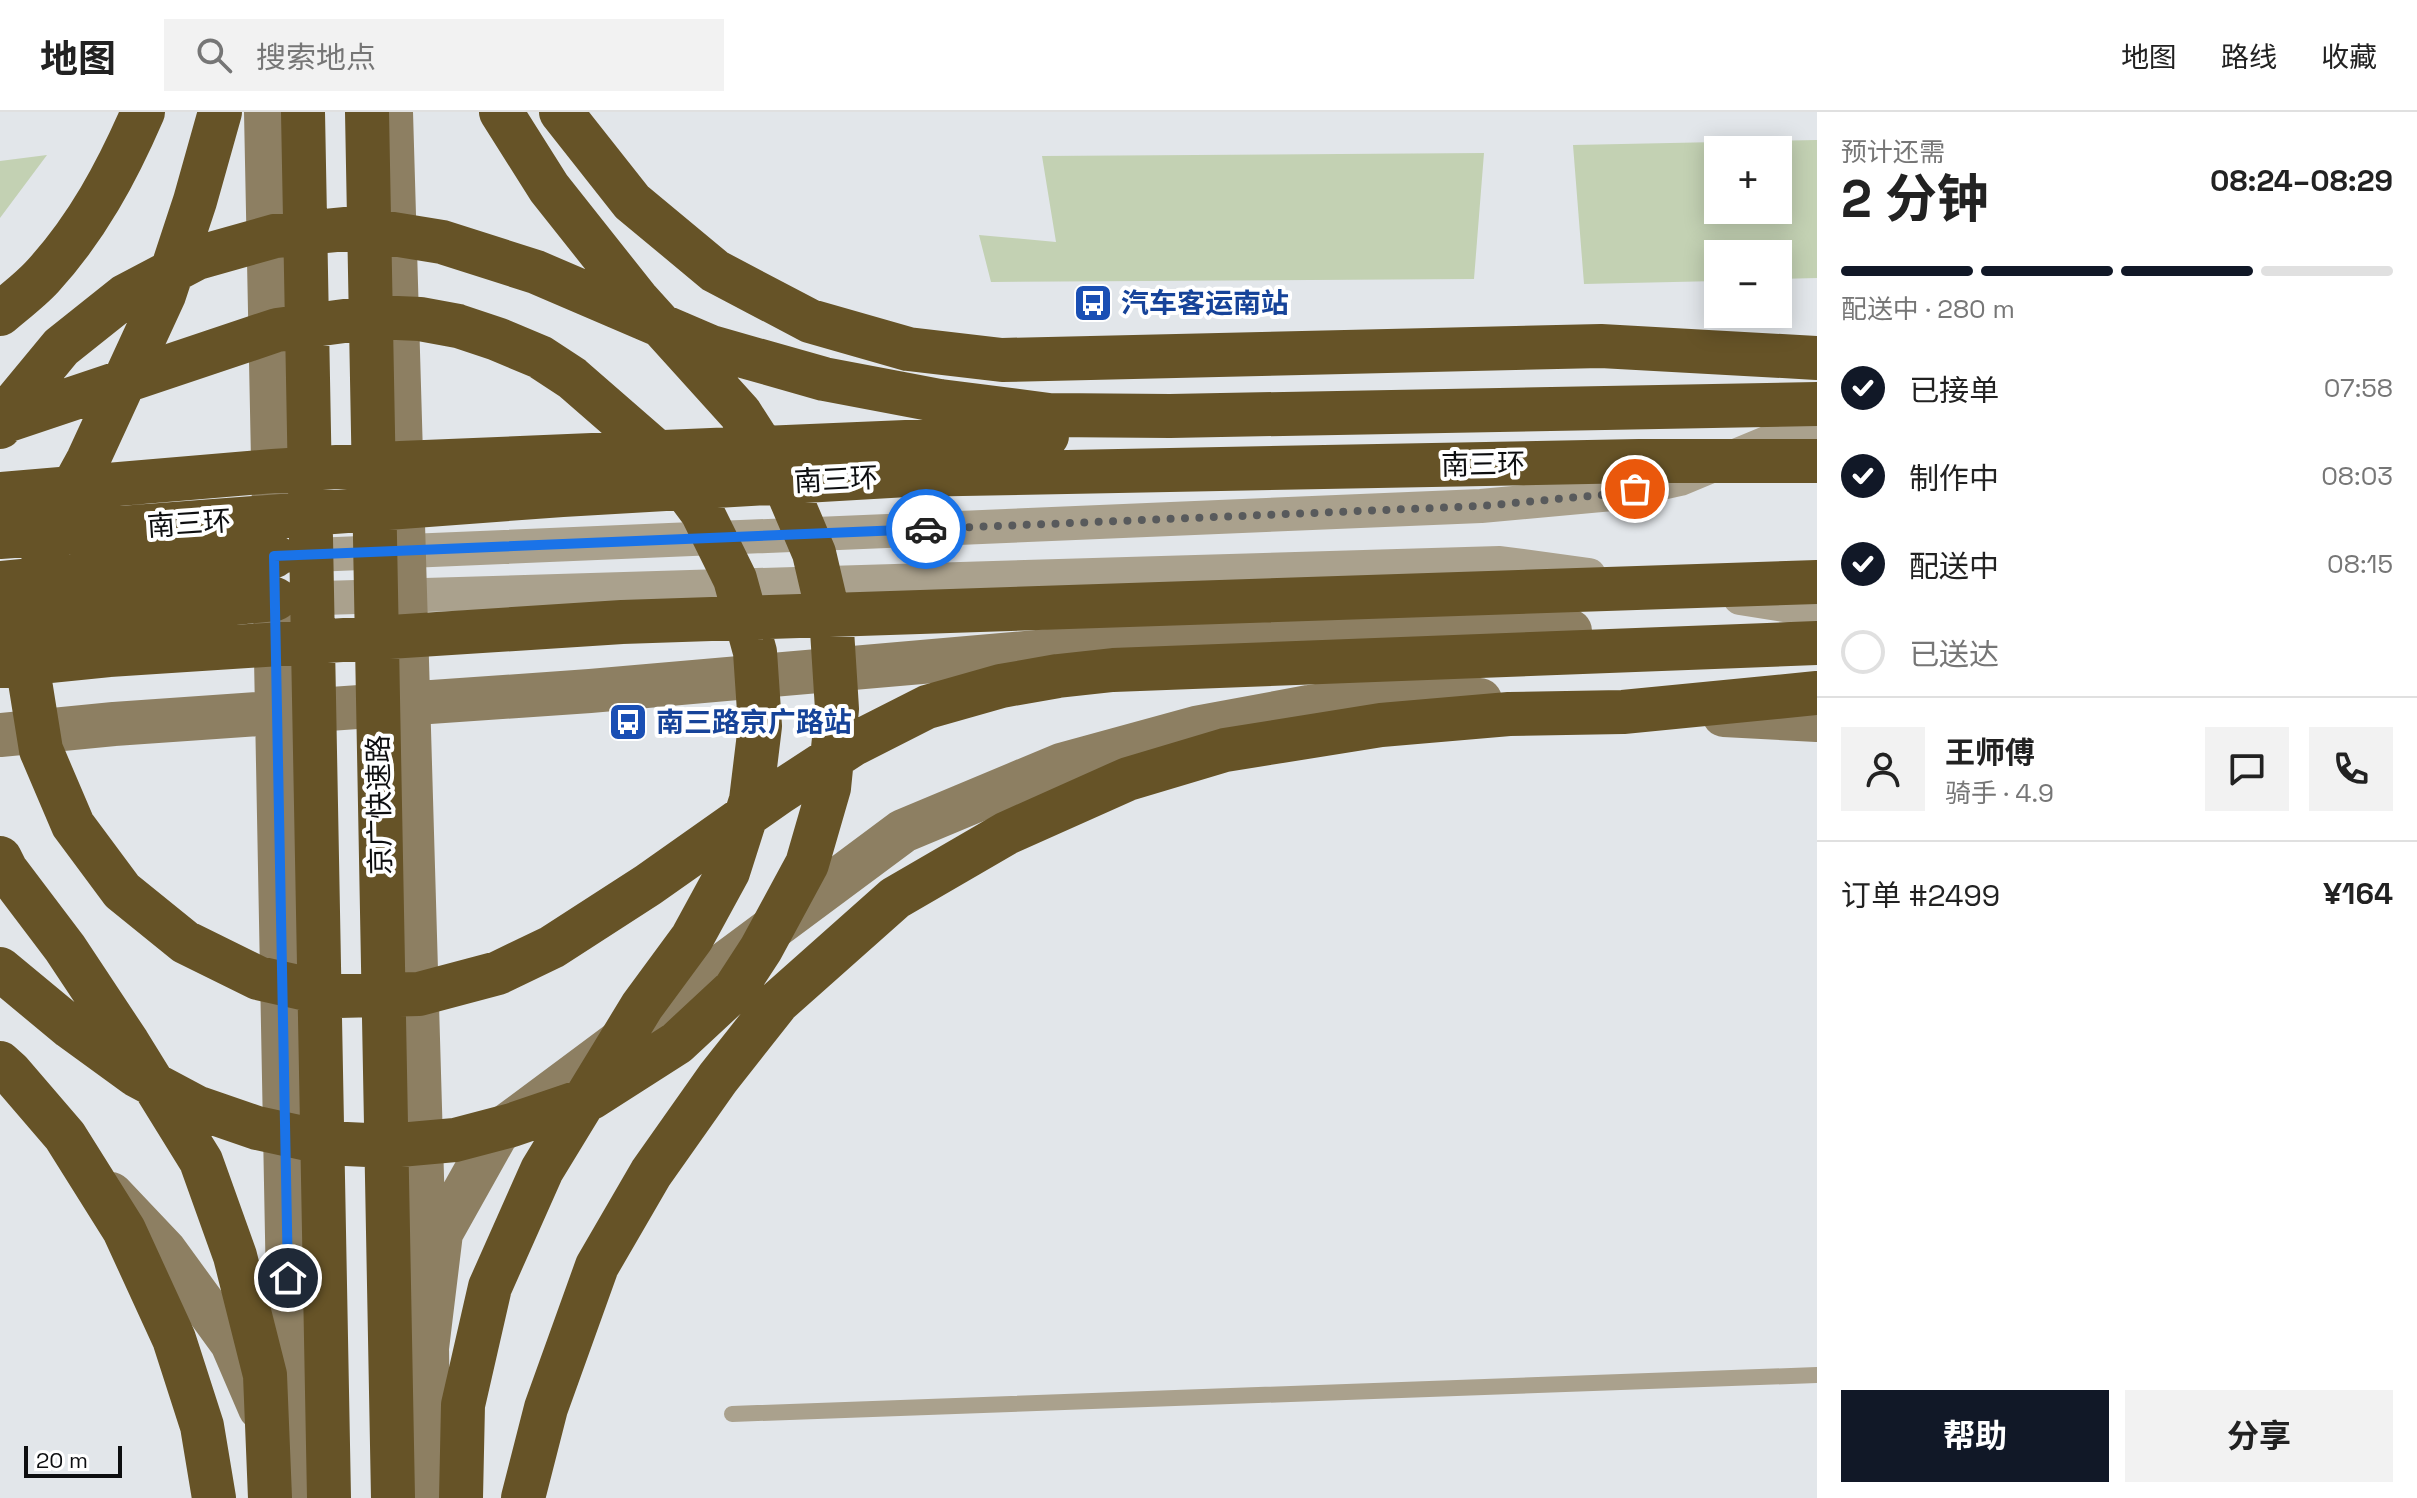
<!DOCTYPE html>
<html lang="zh">
<meta charset="utf-8">
<style>
body{margin:0;font-family:"Space Grotesk","Noto Sans SC",sans-serif;background:#f2f2f2;color:#222;height:100vh;display:flex;flex-direction:column;font-size:30px;white-space:nowrap}
*{box-sizing:border-box;margin:0}
p{font-size:26px;color:#767676}
.icon{flex:none;width:44px;height:44px;fill:none;stroke:currentColor;stroke-width:2;stroke-linecap:round;stroke-linejoin:round}
.map{position:relative;flex:1;overflow:hidden}
.sheet{display:flex;flex-direction:column;background:#fff;width:600px}
.sheet>*{flex:none}
.buttons{position:absolute;left:1704px;top:24px;display:grid;gap:16px}
.buttons a{display:grid;place-items:center;width:88px;height:88px;border-radius:0px;background:#fff;box-shadow:0 4px 20px #0003;font-size:40px}
.scale{position:absolute;left:24px;bottom:20px;width:98px;box-sizing:border-box;padding-left:8px;border:4px solid #0d0e10;border-top:0;font-size:22px;line-height:28px;white-space:nowrap;color:#0d0e10;-webkit-text-stroke:6px #fff;paint-order:stroke}
.pin{position:absolute;display:grid;place-items:center;width:68px;height:68px;color:#fff;margin:-34px;border:4px solid #fff;border-radius:50%;box-shadow:0 2px 8px #0007}
.courier{position:absolute;display:grid;place-items:center;width:80px;height:80px;margin:-40px;border:6px solid #1a73e8;border-radius:50%;background:#fff;color:#222;box-shadow:0 2px 10px #0007}
.headline em{font-style:normal;font-weight:700}
.headline div{display:flex;flex-direction:column-reverse}
.headline{display:flex;align-items:center;justify-content:space-between;height:136px;padding:0 24px}
h1{font-size:52px;font-weight:700;line-height:60px}
.bar{display:grid;grid-template-columns:repeat(4,1fr);gap:12px 8px;align-content:center;height:96px;padding:0 24px}
.bar i{height:10px;border-radius:6px;background:#e0e0e0}
.bar .on{background:#111827}
.bar p{grid-column:span 4}
.line{display:flex;align-items:center;gap:20px;padding:0 24px;border-top:2px solid #e0e0e0}
.line div{flex:1}
.round{display:grid;place-items:center;flex:none;width:84px;height:84px;border-radius:0px;background:#f2f2f2}
ol{padding:0 24px;list-style:none}
li{display:flex;align-items:center;gap:24px;height:88px}
li p{margin-inline-start:auto}
li .icon{padding:8px;border-radius:50%;background:#111827;color:#fff;stroke-width:4}
li:last-child{color:#767676}
li i{width:44px;height:44px;border:4px solid #e0e0e0;border-radius:50%}
.action{display:flex;gap:16px;margin-top:auto;padding:16px 24px}
.action a{flex:1;height:92px;border-radius:0px;background:#111827;color:#fff;font-size:32px;font-weight:700;line-height:92px;text-align:center}
.action a+a{background:#f2f2f2;color:#222}
header{display:flex;align-items:center;gap:48px;box-sizing:border-box;height:112px;padding:0 40px;background:#fff;border-bottom:2px solid #e0e0e0}
header strong{font-size:38px}
nav{display:flex;gap:44px;margin-inline-start:auto;font-size:28px}
.search{width:560px;height:72px;background:#f2f2f2;display:flex;align-items:center;gap:20px;box-sizing:border-box;padding:0 28px;border-radius:0px;color:#767676;font-size:30px}
main{display:flex;flex:1;min-height:0}
.map>svg:first-child{display:block}
.green{fill:#c3d1b3;fill-rule:evenodd}
.lines{fill:none;stroke-linecap:round;stroke-linejoin:round}
.lane{stroke:#aaa18d;stroke-width:16}
.street{stroke:#aaa18d;stroke-width:34}
.secondary{stroke:#8d7f62;stroke-width:44}
.highway{stroke:#665327;stroke-width:44}
.done{stroke:#585a5c;stroke-width:8;stroke-dasharray:0 14.4}
.route{stroke:#1a73e8;stroke-width:10}
.labels{text-anchor:middle;dominant-baseline:central;stroke-width:8;stroke-linejoin:round;paint-order:stroke}
.transit-label{font-size:28px;font-weight:bold;fill:#164399;stroke:#fff;text-anchor:start}
.street-label{font-size:28px;fill:#0d0e10;stroke:#fff}
</style>
<header>
<strong>地图</strong>
<div class="search"><svg class="icon" aria-label="search" viewBox="0 0 24 24"><circle cx="10" cy="10" r="6"/><path d="M15 15l6 6"/></svg>搜索地点</div>
<nav><a>地图</a><a>路线</a><a>收藏</a></nav>
</header>
<main>
<div class="map">
<svg width="1817" height="1386" viewBox="0 0 1817 1386">
<rect width="100%" height="100%" fill="#e2e6ea"/>
<path class="green" d="M1817,28V166L1778,167V142H1718V169L1584,172L1573,33ZM1778,38V98H1718V38Z
M1484,41L1474,167L991,170L979,123L1056,130L1042,44Z
M47,43L0,106V49Z"/>
<g class="lines">
<path class="lane" d="M732,1302L1817,1263"/>
<path class="street" d="M289,444L1481,394L1612,382L1680,367L1810,313
M1740,486L1817,498
M288,487L1500,451L1589,463"/>
<path class="secondary" d="M266,0L274,398
M391,0L427,1236L429,1386
M275,494L292,1386
M1724,603L1817,608
M0,623L114,612L590,579L1150,530L1570,519
M111,1082L165,1139L232,1231L260,1296
M427,1236L441,1121L497,1021L903,719L1061,653L1196,616L1309,595L1360,588H1480"/>
<path class="highway" d="M220,0L195,89L164,183L88,348L60,399L35,476L28,557L41,638L73,713L122,779L185,830L258,866L338,884L419,882L498,861L552,835L648,773L780,680L852,633L927,595L1001,574L1058,564L1113,558L1817,531
M303,0L329,1386
M367,0L393,1386
M561,0L632,90L715,159L810,209L908,237L1002,248L1601,234L1817,246
M0,202C14,190 30,178 42,165C87,116 117,60 143,0
M0,311L277,218L374,205L420,207L458,214L497,227L540,245L572,266L657,340L702,400L735,467L755,540L760,614L751,688L728,760L692,826L642,894L542,1058L490,1175L463,1293L461,1386
M0,315L9,298L61,235L125,184L197,146L275,124L356,116L442,130L536,160L711,235L824,267L940,289L1049,303L1170,304L1817,292
M0,382L273,359L401,351L1047,324
M0,425L562,383L907,363L1639,349H1817
M0,471L274,444
M0,515L275,487
M0,554L109,543L622,510L1817,470
M0,746L6,758L65,836L128,931L201,1049L235,1144L265,1263L270,1386
M0,857L70,915L136,963L196,995L257,1016L326,1031L388,1034L455,1028L512,1013L591,986L677,931L735,877L761,837L807,752L829,676L837,597L832,518L814,441L783,368L740,301L637,187L549,76L501,0
M0,951L10,960L65,1024L124,1118L174,1227L202,1314L214,1386
M523,1386L546,1296L597,1154L651,1061L718,966L778,890L895,786L1007,721L1128,667L1225,638L1381,613L1509,602L1623,600L1817,581"/>
</g>
<g class="lines">
<path class="done" d="M926,417L1481,394L1612,382L1635,377"/>
<path class="route" d="M288,1166L274,444L926,417"/>
</g>
<defs>
<symbol id="bus-square" viewBox="-11 -11 22 22"><rect x="-9" y="-9" width="18" height="18" rx="4" fill="#1a4fb4" stroke="#fff"/><path d="M-5-6H5V4H4V6H2V4H-2V6H-4V4H-5ZM-3.5-4V0h7V-4ZM-3.5 1.2v1.5H-2V1.2ZM2 1.2v1.5H3.5V1.2Z" fill="#fff"/></symbol>
</defs>
<g fill-rule="evenodd">
<use href="#bus-square" x="1071" y="169" width="44" height="44"/>
<use href="#bus-square" x="606" y="588" width="44" height="44"/>
</g>
<g class="labels">
<g class="transit-label">
<text x="1121" y="191">汽车客运南站</text>
<text x="656" y="610">南三路京广路站</text>
</g>
<g class="street-label">
<text transform="translate(1483 352) rotate(-1)">南三环</text>
<text transform="translate(836 367) rotate(-3)">南三环</text>
<text transform="translate(189 411) rotate(-4)">南三环</text>
<text transform="translate(379 693) rotate(-91)">京广快速路</text>
</g>
</g>
</svg>
<div class="buttons">
<a>+</a>
<a>−</a>
</div>
<div class="scale">20 m</div>
<div class="pin" style="left:1635px;top:377px;background:#ea580c"><svg class="icon" aria-label="bag" viewBox="0 0 24 24"><path d="M5 8h14l-1 12H6zM9 8a3 3 0 0 1 6 0"/></svg></div>
<div class="pin" style="left:288px;top:1166px;background:#1f2937"><svg class="icon" aria-label="home" viewBox="0 0 24 24"><path d="M3 11l9-7 9 7M6 9v11h12V9"/></svg></div>
<div class="courier" style="left:926px;top:417px"><svg class="icon" aria-label="car" viewBox="0 0 24 24"><path d="M5 17H2v-5l4-1 3-4h7l3 4 3 1v5h-3M9 17h6M6 11h13"/><circle cx="7" cy="17" r="2"/><circle cx="17" cy="17" r="2"/></svg></div>
</div>
<section class="sheet">
<div class="headline"><div><h1>2 分钟</h1><p>预计还需</p></div><em>08:24–08:29</em></div>
<div class="bar"><i class="on"></i><i class="on"></i><i class="on"></i><i></i><p>配送中 · 280 m</p></div>
<ol>
<li><svg class="icon" aria-label="check" viewBox="0 0 24 24"><path d="M5 12l5 5 9-10"/></svg>已接单<p>07:58</p></li>
<li><svg class="icon" aria-label="check" viewBox="0 0 24 24"><path d="M5 12l5 5 9-10"/></svg>制作中<p>08:03</p></li>
<li><svg class="icon" aria-label="check" viewBox="0 0 24 24"><path d="M5 12l5 5 9-10"/></svg>配送中<p>08:15</p></li>
<li><i></i>已送达</li>
</ol>
<div class="line" style="height:144px"><a class="round"><svg class="icon" aria-label="person" viewBox="0 0 24 24"><circle cx="12" cy="8" r="4"/><path d="M4 21q1-7 8-7t8 7"/></svg></a><div><b>王师傅</b><p>骑手 · 4.9</p></div><a class="round"><svg class="icon" aria-label="chat" viewBox="0 0 24 24"><path d="M4 5h16v11H9l-5 4z"/></svg></a><a class="round"><svg class="icon" aria-label="phone" viewBox="0 0 24 24"><path d="M5 4h4l2 5-3 2q2 4 5 5l2-3 5 2v4C11 20 4 13 5 4z"/></svg></a></div>
<div class="line" style="height:104px"><div>订单 #2499</div><b>¥164</b></div>
<div class="action"><a>帮助</a><a>分享</a></div>
</section>
</main>
